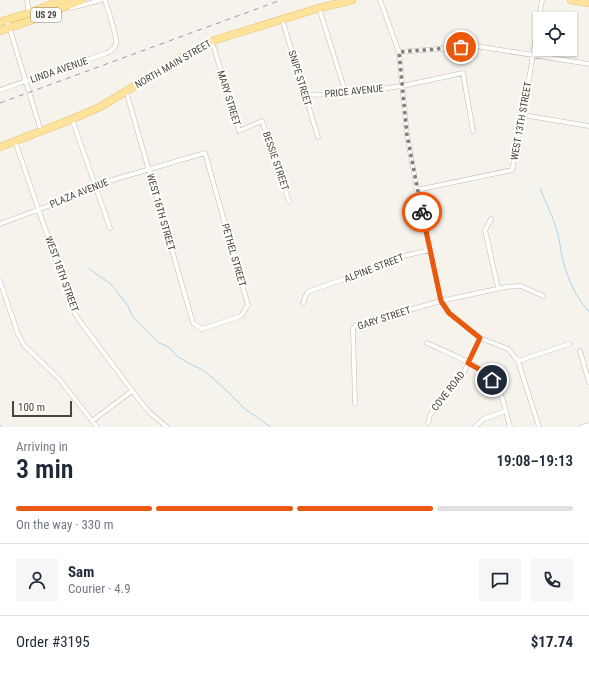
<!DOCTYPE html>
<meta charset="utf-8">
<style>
body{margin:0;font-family:"Roboto Condensed",sans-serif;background:#f6f6f7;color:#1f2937;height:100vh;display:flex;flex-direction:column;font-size:15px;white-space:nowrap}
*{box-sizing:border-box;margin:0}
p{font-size:13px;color:#747a83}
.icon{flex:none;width:22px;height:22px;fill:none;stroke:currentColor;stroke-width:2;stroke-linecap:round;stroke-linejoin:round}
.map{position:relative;height:427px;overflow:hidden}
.drawer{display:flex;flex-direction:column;background:#fff;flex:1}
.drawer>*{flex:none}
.tools{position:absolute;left:533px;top:12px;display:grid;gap:8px}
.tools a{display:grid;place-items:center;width:44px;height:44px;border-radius:0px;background:#fff;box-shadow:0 1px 3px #0004;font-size:20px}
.scale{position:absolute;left:12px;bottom:10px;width:60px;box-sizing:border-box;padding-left:4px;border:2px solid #4b4439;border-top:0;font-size:11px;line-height:14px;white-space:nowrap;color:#4b4439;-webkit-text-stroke:3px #fff;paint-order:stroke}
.pin{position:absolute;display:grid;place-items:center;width:34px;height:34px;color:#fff;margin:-17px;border:2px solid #fff;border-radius:50%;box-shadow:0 1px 4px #0007}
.courier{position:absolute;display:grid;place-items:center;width:40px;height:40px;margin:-20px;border:3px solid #ea580c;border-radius:50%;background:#fff;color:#222;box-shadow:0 1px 5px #0007}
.head em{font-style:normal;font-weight:600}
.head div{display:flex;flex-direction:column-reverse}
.head{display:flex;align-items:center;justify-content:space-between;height:68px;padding:0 16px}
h1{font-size:26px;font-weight:600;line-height:30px}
.bar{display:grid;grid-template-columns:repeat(4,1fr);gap:6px 4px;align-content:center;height:48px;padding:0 16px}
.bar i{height:5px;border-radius:3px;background:#e0e1e3}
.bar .active{background:#ea580c}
.bar p{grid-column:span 4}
.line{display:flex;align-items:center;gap:10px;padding:0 16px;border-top:1px solid #e0e1e3}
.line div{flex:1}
.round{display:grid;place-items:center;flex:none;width:42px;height:42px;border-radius:0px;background:#f6f6f7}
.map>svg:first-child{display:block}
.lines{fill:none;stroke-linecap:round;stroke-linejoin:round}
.stream{stroke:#a9d4f2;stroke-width:1}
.minor-casing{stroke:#c2bbae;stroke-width:5}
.primary-casing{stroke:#e6c16a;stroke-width:8}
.minor{stroke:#fff;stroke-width:4}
.primary{stroke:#ffe39c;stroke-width:7}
.rail{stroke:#9a9a9a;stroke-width:1;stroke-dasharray:5 5;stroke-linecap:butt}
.done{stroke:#878178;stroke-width:4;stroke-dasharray:0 7.2}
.route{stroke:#ea580c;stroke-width:5}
.labels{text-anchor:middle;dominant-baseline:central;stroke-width:4;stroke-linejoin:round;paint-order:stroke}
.shield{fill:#fff;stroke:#817c74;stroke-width:1}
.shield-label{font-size:9px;font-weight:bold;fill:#4b4439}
.street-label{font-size:10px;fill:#4b4439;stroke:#fff}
</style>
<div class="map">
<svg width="589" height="427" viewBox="0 0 589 427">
<rect width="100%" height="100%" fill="#f6f3ec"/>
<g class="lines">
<path class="stream" d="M540,188C545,202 552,214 556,227C560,238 560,250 563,261C569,281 575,296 589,312
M89,269L111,284L128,306L133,317L158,342L170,348L177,356L188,363L203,370L224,388L245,409L271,427
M0,425L2,427"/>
<defs>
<path id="minor" d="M27,0L29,13
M380,0L399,52L407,135L417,190L441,301L449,313L480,338L508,349L518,361L539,427
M71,8L101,0
M319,8L346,94
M282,19L318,137
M7,20L41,131
M212,41L239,131L262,121L289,201
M399,52L476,46L589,64
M0,90L107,53C111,51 115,48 116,44C118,37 107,8 105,0
M305,95L346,94L402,86L463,73L473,131
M523,115L589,126
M72,119L110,228
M15,141L73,310L79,320L140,401L150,413L167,427
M417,190L512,170L523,115L542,0
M491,219L485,230L498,288
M0,224L94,189L95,185L205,153L248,305L241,316L202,329L193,323L126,91
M0,281L18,334L24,345L59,379L97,427
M303,303L307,293L310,291L376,268L390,259L430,250
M427,343C448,353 485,366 497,386C503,396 507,416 510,427
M580,351L589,382
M518,361L569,344
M355,404L353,329L356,325L441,301L506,287L521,286L543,296
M92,421L132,391
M428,423L430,415L463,374L480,338
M475,427L483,419L506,411
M582,427L589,425"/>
<path id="primary" d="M571,0L589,3
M0,22L29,13L63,0
M0,31L35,19L82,0
M0,147L72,119L100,107L180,58L212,41L319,8L352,0"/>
</defs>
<use href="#minor" class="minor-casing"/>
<use href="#primary" class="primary-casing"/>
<use href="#minor" class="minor"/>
<use href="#primary" class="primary"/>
<path class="rail" d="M0,103L281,0"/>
</g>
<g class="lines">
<path class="done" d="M422,212L407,135L399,52L461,47"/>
<path class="route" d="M422,212L441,301L449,313L480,338L468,363L486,373L492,380"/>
</g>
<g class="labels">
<rect class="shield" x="31" y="8" width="30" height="14" rx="3"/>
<g class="shield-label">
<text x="46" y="15">US 29</text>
</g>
<g class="street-label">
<text transform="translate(173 64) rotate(-30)">NORTH MAIN STREET</text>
<text transform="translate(59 70) rotate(-19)">LINDA AVENUE</text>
<text transform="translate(300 78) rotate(73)">SNIPE STREET</text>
<text transform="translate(354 91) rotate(-6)">PRICE AVENUE</text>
<text transform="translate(229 98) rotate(73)">MARY STREET</text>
<text transform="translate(521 121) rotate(-80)">WEST 13TH STREET</text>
<text transform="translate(276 161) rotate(71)">BESSIE STREET</text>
<text transform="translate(79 193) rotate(-22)">PLAZA AVENUE</text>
<text transform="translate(161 212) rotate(74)">WEST 16TH STREET</text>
<text transform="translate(234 255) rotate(74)">PETHEL STREET</text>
<text transform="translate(374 268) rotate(-21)">ALPINE STREET</text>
<text transform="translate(62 274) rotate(70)">WEST 18TH STREET</text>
<text transform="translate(384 318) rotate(-18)">GARY STREET</text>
<text transform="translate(448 391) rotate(-52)">COVE ROAD</text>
</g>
</g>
</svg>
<div class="tools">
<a><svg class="icon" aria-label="locate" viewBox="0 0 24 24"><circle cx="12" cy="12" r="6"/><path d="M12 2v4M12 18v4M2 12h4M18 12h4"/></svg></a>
</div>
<div class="scale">100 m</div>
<div class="pin" style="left:461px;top:47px;background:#ea580c"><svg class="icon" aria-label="bag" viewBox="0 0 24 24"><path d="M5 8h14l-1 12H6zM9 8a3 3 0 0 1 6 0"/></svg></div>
<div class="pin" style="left:492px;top:380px;background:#1f2937"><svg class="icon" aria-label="home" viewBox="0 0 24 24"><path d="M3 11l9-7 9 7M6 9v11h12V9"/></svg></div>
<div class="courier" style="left:422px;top:212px"><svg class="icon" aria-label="bike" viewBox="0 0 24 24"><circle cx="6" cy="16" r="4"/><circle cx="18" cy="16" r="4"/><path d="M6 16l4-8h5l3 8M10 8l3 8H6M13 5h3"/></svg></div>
</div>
<section class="drawer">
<div class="head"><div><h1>3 min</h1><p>Arriving in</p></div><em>19:08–19:13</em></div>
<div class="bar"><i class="active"></i><i class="active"></i><i class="active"></i><i></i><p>On the way · 330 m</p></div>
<div class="line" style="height:72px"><a class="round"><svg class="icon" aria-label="person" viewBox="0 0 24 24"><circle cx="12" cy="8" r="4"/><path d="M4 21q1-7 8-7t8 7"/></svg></a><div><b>Sam</b><p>Courier · 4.9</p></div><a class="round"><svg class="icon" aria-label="chat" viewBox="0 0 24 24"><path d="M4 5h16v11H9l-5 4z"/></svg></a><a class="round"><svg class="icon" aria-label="phone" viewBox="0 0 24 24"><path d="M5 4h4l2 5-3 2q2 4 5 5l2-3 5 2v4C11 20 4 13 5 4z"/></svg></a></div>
<div class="line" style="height:52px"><div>Order #3195</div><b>$17.74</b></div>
</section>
